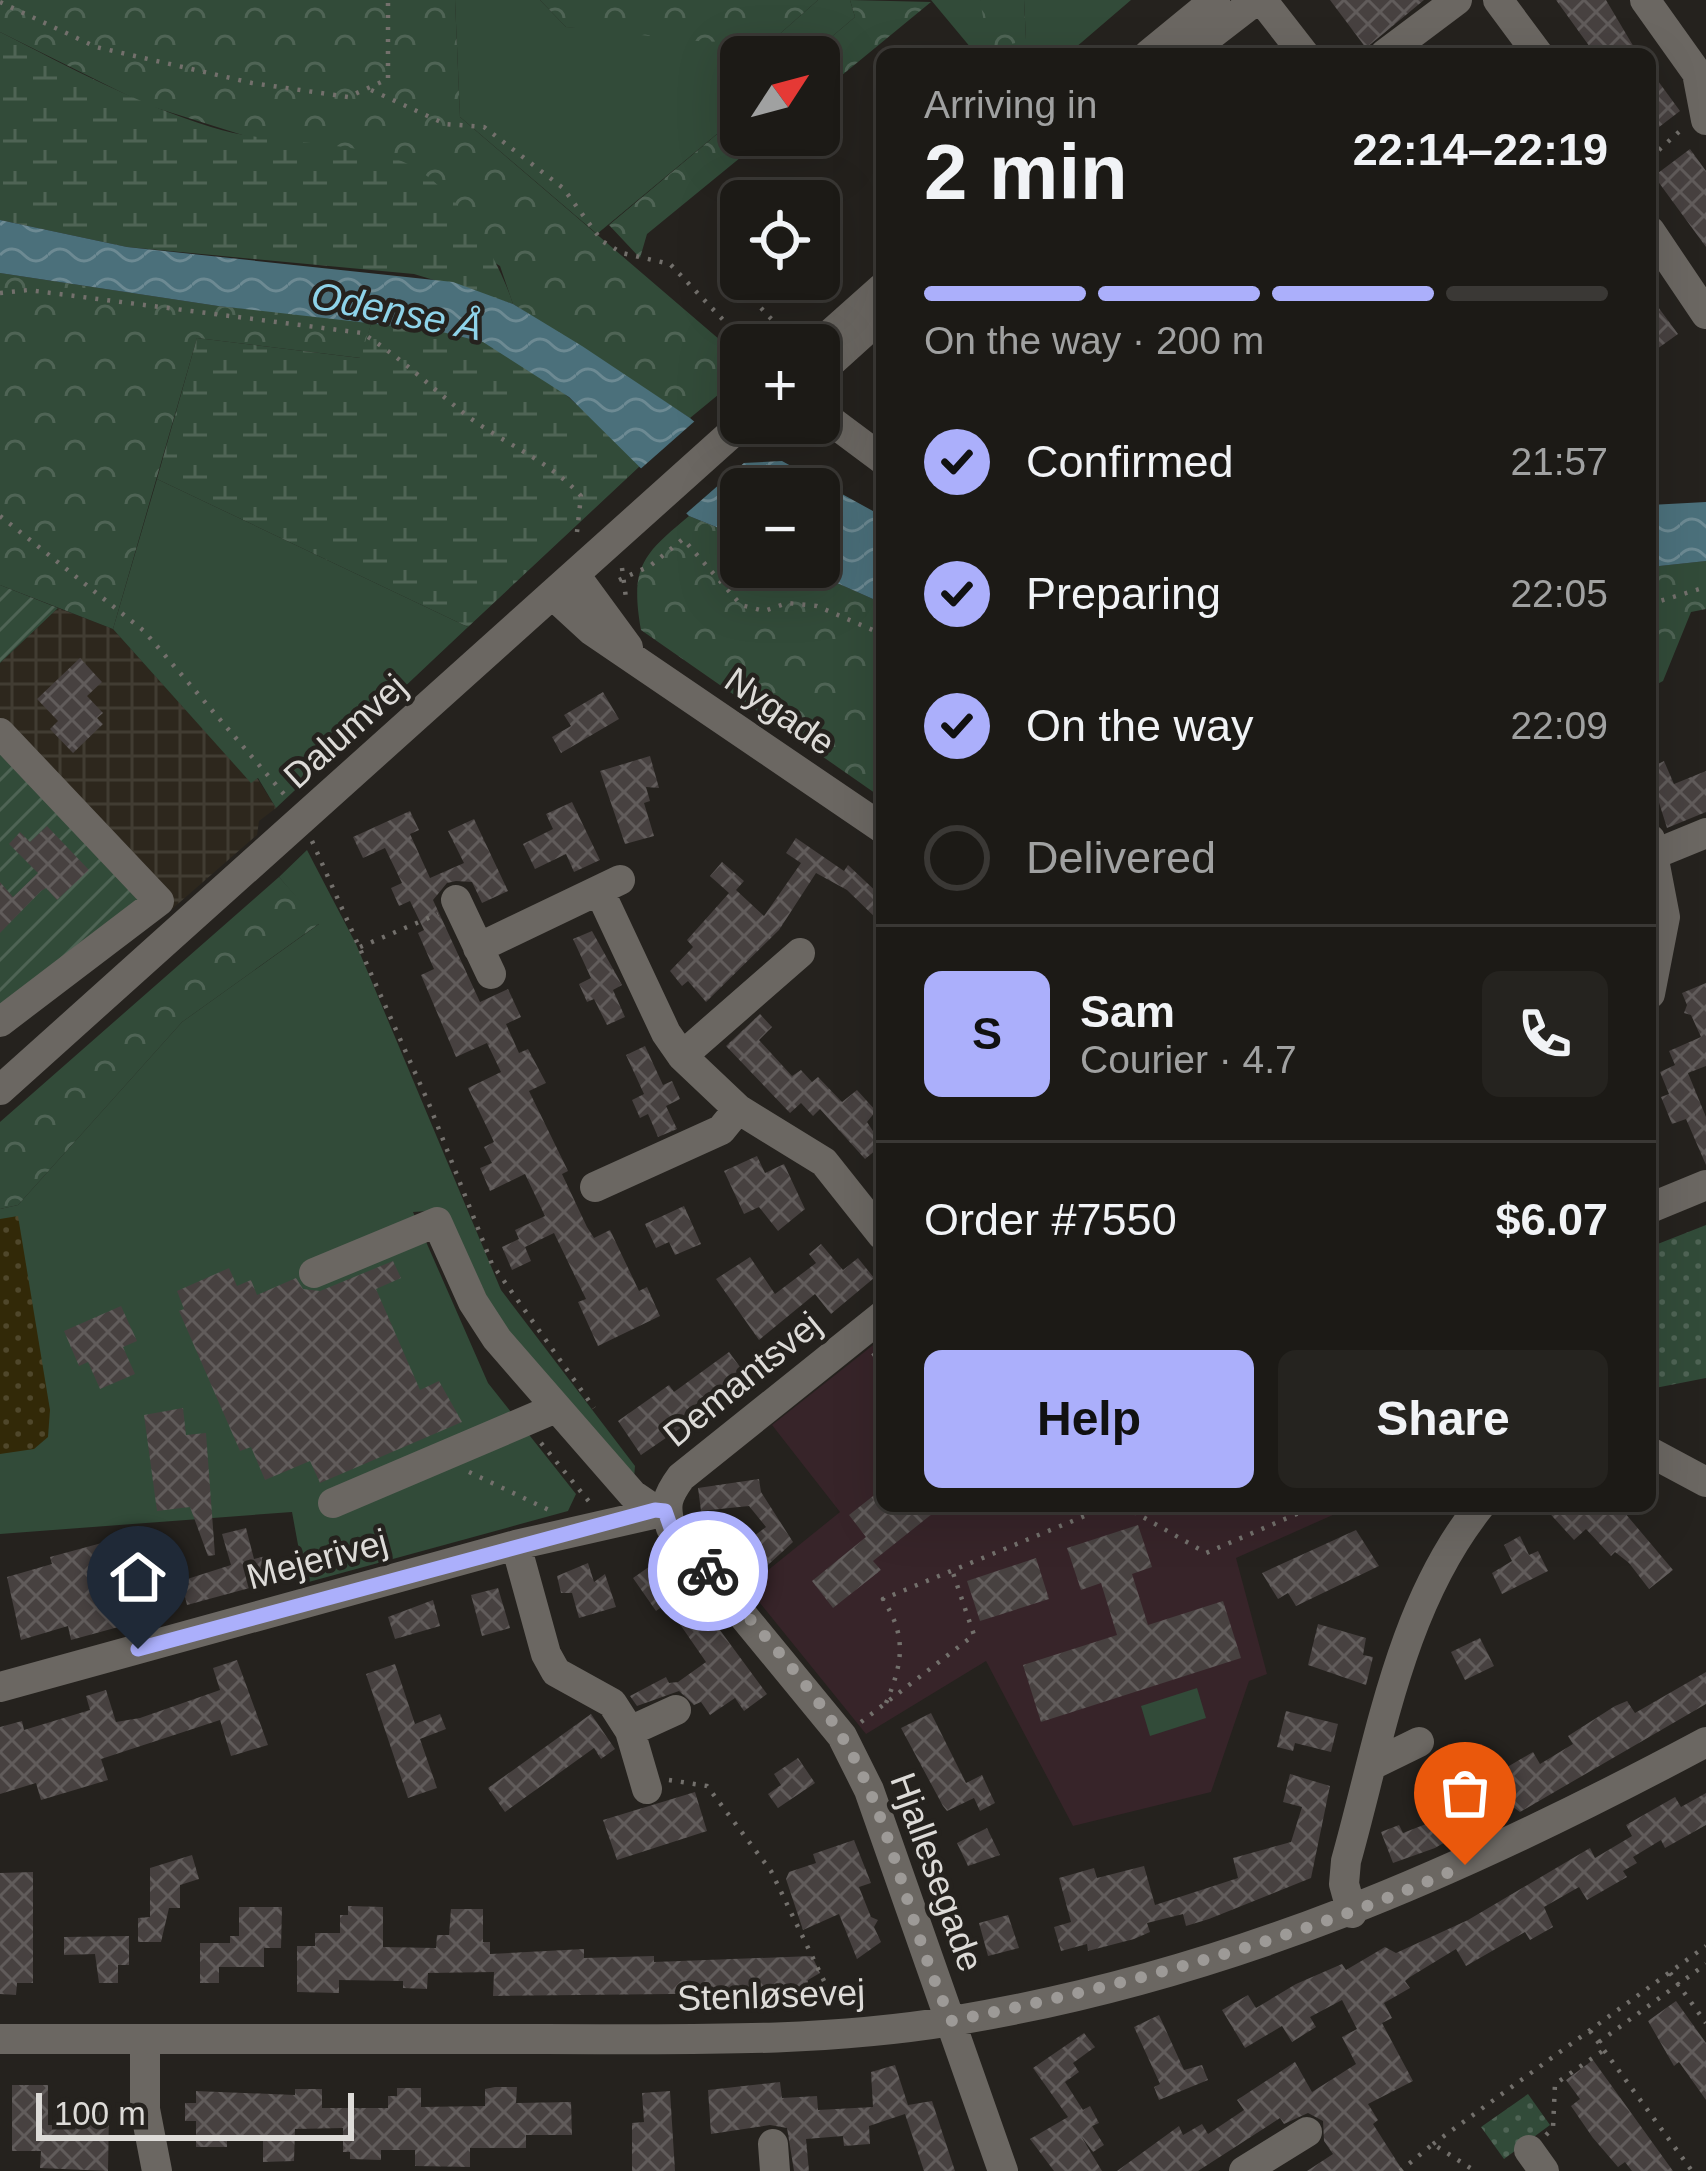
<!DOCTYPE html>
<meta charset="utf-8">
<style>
body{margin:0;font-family:Arial,sans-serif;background:#25231f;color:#f1f3f6;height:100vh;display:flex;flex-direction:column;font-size:45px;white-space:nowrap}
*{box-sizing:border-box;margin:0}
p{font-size:39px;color:#a0a1a1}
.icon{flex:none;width:66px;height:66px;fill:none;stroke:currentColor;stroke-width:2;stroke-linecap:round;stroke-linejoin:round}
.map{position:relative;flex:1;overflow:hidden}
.side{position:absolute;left:876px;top:48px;width:780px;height:1464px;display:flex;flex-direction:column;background:#1c1a16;border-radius:18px;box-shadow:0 12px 48px #0002,0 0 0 3px #3a3835}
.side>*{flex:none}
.needle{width:78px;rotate:54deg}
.controls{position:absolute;left:720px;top:36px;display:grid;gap:24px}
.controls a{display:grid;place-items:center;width:120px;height:120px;border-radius:18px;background:#1c1a16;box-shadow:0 12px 48px #0002,0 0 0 3px #3a3835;font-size:60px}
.scale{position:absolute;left:36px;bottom:30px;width:318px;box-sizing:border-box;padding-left:12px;border:6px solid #dddbd8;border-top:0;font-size:33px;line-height:42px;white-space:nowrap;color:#dddbd8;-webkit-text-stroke:9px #25221e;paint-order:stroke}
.pin{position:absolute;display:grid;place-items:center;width:102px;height:102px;color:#fff;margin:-123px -51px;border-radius:50% 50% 50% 0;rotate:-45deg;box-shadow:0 0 12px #0007}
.pin .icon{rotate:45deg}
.courier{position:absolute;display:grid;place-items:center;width:120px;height:120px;margin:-60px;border:9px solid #abaffb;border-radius:50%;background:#fff;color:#222;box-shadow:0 3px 15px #0007}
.head em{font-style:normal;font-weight:600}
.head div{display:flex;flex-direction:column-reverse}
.head{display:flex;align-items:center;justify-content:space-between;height:204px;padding:0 48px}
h1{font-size:78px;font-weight:600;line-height:90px}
.bar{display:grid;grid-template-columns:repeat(4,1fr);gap:18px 12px;align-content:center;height:144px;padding:0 48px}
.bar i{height:15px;border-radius:9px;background:#3a3835}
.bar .current{background:#abaffb}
.bar p{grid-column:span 4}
.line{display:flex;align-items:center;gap:30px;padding:0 48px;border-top:3px solid #3a3835}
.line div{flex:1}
.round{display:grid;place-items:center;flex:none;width:126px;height:126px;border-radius:18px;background:#25231f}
ol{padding:0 48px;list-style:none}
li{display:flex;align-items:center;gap:36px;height:132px}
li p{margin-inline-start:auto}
li .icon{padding:12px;border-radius:50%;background:#abaffb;color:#111;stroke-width:4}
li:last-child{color:#a0a1a1}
li i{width:66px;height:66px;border:6px solid #3a3835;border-radius:50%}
.action{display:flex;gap:24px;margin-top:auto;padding:24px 48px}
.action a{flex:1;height:138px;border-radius:18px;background:#abaffb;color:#111;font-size:48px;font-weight:600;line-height:138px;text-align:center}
.action a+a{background:#25231f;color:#f1f3f6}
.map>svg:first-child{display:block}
.industrial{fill:url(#industrial-grid)}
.education{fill:#372429}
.grass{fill:#324b39}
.forest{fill:url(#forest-crowns)}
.wetland{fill:url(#wetland-marsh)}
.sand{fill:url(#sand-dots)}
.park{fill:url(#park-dots)}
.garden{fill:url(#garden-furrows)}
.water{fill:url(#water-waves)}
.pier{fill:#25221e}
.building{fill:url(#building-cross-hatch)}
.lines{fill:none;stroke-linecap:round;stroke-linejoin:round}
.path{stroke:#73706c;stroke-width:4.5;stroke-dasharray:3 9;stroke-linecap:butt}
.minor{stroke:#6b6762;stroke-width:30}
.done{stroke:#9d9a97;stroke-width:12;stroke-dasharray:0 21.6}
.route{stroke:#abaffb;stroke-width:15}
.labels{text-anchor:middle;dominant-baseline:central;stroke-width:9;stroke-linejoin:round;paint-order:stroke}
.street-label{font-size:36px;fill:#dddbd8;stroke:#25221e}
.water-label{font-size:39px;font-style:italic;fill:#8ed3e9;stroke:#25221e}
</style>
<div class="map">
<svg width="1706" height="2171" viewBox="0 0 1706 2171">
<defs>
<pattern id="industrial-grid" width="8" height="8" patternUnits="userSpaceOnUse" patternTransform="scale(3)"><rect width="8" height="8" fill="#2d271d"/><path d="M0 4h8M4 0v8" fill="none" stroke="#413c32"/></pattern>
<pattern id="forest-crowns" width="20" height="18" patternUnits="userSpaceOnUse" patternTransform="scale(3)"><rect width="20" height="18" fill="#324b39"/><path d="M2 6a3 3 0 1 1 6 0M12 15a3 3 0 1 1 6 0" fill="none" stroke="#4f6455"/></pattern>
<pattern id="wetland-marsh" width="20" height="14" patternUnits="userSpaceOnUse" patternTransform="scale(3)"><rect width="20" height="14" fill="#324b39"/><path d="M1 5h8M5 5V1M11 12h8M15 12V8" fill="none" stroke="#4f6455"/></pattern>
<pattern id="sand-dots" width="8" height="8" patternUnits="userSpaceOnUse" patternTransform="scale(3)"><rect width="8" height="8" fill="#322908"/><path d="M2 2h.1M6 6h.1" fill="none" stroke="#4f472b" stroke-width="1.8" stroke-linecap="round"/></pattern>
<pattern id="park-dots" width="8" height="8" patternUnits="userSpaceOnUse" patternTransform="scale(3)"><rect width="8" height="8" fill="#324b39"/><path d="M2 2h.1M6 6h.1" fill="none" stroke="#4f6455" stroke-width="1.8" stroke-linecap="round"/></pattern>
<pattern id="garden-furrows" width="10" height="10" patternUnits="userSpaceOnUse" patternTransform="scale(3)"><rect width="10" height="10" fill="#324b39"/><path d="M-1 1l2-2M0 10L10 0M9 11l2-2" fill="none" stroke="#4f6455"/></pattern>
<pattern id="water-waves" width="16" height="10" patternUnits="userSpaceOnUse" patternTransform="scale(3)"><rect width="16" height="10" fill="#4b707b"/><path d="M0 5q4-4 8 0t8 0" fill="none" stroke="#6d8a93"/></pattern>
<pattern id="building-cross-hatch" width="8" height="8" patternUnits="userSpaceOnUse" patternTransform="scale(3)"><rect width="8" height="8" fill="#474140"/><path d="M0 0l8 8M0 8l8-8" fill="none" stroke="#615c5b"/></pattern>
</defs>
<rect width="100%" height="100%" fill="#25221e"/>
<path class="industrial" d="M58,608L113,629L251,782L257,778L276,808L259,821L257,835L172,909L0,726V663Z"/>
<path class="education" d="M882,1338V1506H1353L1236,1558L1267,1674L1249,1681L1211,1792L1073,1826L986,1661L866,1734L747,1587L840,1512L772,1425Z"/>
<path class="grass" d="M455,0H540L566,27L775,38L818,0H850L855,17L808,57H741V114L597,234L460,117Z
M931,0H980L1026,40L1024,0H1131L1068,54H976Z
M157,479L468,627L276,808L258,778L251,783L113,629Z
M307,850L356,944L501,1290L635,1466L634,1479L498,1320L445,1210L413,1212L488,1383L576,1494L568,1511L305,1583L292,1512L0,1534V1209L18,1205L182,1022L319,924L279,877Z
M1197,1688L1206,1718L1150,1736L1141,1706Z"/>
<path class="forest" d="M0,0H455L460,117L741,358V376L690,418L513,304L500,266L308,144L258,140L147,105L0,32Z
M540,0H818L775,38L707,42L566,27Z
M850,0L931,2L819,94V57H808L855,17Z
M980,0H1024L1026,40L989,50Z
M741,114V135H768L647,234L640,258L609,225Z
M0,273L218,306L372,321L361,358L197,338L113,629L0,585Z
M689,516L741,537V567H801L882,603V798L641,630C630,567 642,555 689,516Z
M1706,561V609L1691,612L1663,681L1650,688V567Z
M279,877L320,923L182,1022L18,1205L0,1209V1122Z"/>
<path class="wetland" d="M0,32C69,67 137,104 211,127C268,146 361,139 410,165C458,191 497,255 513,304L414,274L127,247L0,220Z
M372,321C409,327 448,329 484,342C545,366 593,421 640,466L468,627L157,479L197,338L360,358Z"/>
<path class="sand" d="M18,1216L50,1410L48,1437L34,1449L0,1454V1219Z"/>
<path class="park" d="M1706,1225V1378L1650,1389V1247Z
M1528,2094L1550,2125L1504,2159L1481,2127Z"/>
<path class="garden" d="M0,585L58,608L0,663Z
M0,726L165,902L0,1027Z"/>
<path class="water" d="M0,220L127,247L453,282L513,304L582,346L690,418L743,463L782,461L882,516V603L801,567H819V489H741V537L689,516L569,397L483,342L438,331L218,306L0,273Z
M1706,502V561L1650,567V505Z"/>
<path class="pier" d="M696,420L745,462L682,517L637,472Z"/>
<path class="building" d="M1330,0H1424L1366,48Z
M1556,0H1606L1638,54H1595Z
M1650,70L1680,111L1650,134Z
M1690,149L1706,171V247L1654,176Z
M1650,296L1678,334L1650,354Z
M80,658L102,682L87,696L103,713L97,718L103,724L73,753L50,729L58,721L37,699Z
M603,692L619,719L561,753L552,737L571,726L564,715Z
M650,756L659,788L646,787L650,801L644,803L654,836L625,844L600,771Z
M1664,761L1674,784L1706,771V812L1667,828L1650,774V768Z
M572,802L600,860L574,872L566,854L535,869L523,844L553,829L546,814Z
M410,811L419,830L410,834L430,878L464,863L448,831L474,819L508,891L482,903L472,882L456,881L447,883L433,900L480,1002L508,989L521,1017L506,1024L519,1053L528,1049L546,1083L529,1091L568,1171L562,1174L587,1227L594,1238L610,1230L639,1291L647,1287L660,1316L598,1346L578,1302L586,1299L554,1233L525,1247L531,1261L512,1270L502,1247L519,1239L515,1230L545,1216L525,1174L490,1191L480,1168L492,1163L484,1147L494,1142L468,1088L501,1072L487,1043L456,1057L421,975L434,969L418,933L424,930L410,901L399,906L391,888L402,883L385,848L363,858L353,837Z
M47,826L89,870L57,900L46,888L41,891L0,933V882L13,897L38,873L9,844L20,832L30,842Z
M796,838L844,871L848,865L882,897V924L847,890L816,873L779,930L706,1002L688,981L682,986L670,971L693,947L687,940L729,893L710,876L722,862L744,881L736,890L764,916L801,863L786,853Z
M592,931L622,985L613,990L625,1017L607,1025L594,999L587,1002L579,984L591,978L573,939Z
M1706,983V1066L1688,1073L1706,1117V1165L1686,1119L1672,1124L1661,1097L1669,1094L1660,1072L1675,1065L1669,1051L1701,1037L1691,1015L1684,1013L1687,1005L1682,993Z
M760,1014L772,1027L759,1040L792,1076L801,1070L812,1082L818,1077L842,1102L857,1090L876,1111L867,1122L882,1145L865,1159L820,1109L813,1116L801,1103L790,1113L726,1046Z
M645,1046L663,1085L672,1081L680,1099L666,1106L677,1129L658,1137L648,1114L640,1118L632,1100L644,1094L626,1055Z
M757,1156L765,1173L784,1164L805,1209L778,1231L759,1207L744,1214L724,1171Z
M684,1206L701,1244L675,1255L669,1242L656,1248L645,1224Z
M821,1244L843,1270L858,1258L874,1278L831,1314L815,1294L759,1340L716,1279L750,1257L775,1294L816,1263L809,1254Z
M393,1261L401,1278L376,1289L420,1390L439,1381L462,1422L320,1483L310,1461L265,1480L251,1447L240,1451L179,1311L184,1309L177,1291L229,1268L237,1286L251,1280L257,1295L296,1278L303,1289L320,1291Z
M121,1306L137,1341L123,1347L135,1374L100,1389L88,1362L79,1366L64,1331Z
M729,1352L743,1371L695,1405L701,1414L641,1455L618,1421L669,1385L674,1392Z
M183,1408L186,1435L206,1433L215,1555L208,1556L190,1507L157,1511L144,1415Z
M759,1479L761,1492L793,1542L755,1577L734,1551L766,1527L749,1506L701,1511L698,1488Z
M882,1489V1506H942L873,1561L881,1570L833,1608L812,1581L866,1537L849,1515Z
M1543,1506H1619L1673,1570L1649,1589L1629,1563L1615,1552L1611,1556L1586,1529L1574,1540Z
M1138,1525L1152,1567L1132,1574L1148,1625L1223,1601L1241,1658L1041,1722L1023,1665L1117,1635L1101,1583L1081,1590L1067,1548Z
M246,1528L254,1559L266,1556L271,1573L261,1575L264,1584L187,1605L181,1581L231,1565L222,1534Z
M1356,1530L1379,1566L1296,1606L1288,1593L1278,1599L1262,1573Z
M1520,1536L1529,1555L1538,1551L1548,1571L1502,1594L1492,1573L1512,1561L1504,1545Z
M109,1541L116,1568L93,1576L101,1602L125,1595L133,1623L71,1640L68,1626L21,1640L7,1577L52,1564L50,1557Z
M1036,1558L1049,1599L980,1621L967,1581Z
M588,1563L594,1582L605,1574L616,1607L579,1618L572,1593H561L557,1576Z
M653,1564L711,1618L767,1694L744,1711L735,1698L710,1715L701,1702L694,1705L679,1691L637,1706L630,1696L666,1677L669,1683L678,1682L706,1662L677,1620L663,1606L656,1611L633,1578Z
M498,1588L510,1628L482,1636L471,1595Z
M433,1600L440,1626L395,1639L388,1617Z
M1318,1624L1366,1638L1363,1655L1373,1657L1366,1685L1308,1665Z
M1480,1638L1494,1666L1465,1680L1451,1652Z
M237,1660L268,1745L231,1756L220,1720L101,1759L108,1780L41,1800L36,1783L0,1794V1727L22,1721L24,1730L90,1710L86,1696L106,1690L116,1722L140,1718L220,1690L213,1668Z
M395,1664L415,1724L440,1714L446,1729L420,1739L437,1788L408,1798L366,1674Z
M1706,1672V1704L1520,1812L1509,1804L1435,1848L1393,1863L1381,1832L1399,1825L1403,1833L1444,1817L1484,1790L1480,1783L1533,1752L1540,1764L1573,1744L1568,1736L1615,1706L1627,1701L1635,1713Z
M1286,1711L1338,1724L1331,1752L1295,1743L1293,1751L1277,1747Z
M931,1713L966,1783L982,1775L995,1803L980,1811L974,1798L947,1811L943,1806L901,1728Z
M591,1714L615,1749L601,1759L594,1748L505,1812L488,1788Z
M798,1758L815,1783L778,1808L768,1794L781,1785L774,1774Z
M1290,1774L1330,1786L1311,1878L1209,1919L1186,1926L1183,1914L1147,1923L1150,1932L1134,1939L1088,1951L1087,1944L1061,1951L1054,1927L1071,1922L1059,1878L1094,1868L1097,1878L1144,1866L1155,1905L1238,1878L1233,1858L1291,1842L1302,1807L1283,1802Z
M695,1792L707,1831L617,1860L603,1820Z
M1706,1793V1825L1665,1848L1661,1840L1633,1857L1637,1863L1623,1871L1627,1877L1587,1900L1579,1887L1544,1907L1553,1927L1530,1940L1525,1932L1466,1966L1456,1949L1410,1977L1405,1981L1410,1988L1384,2003L1392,2018L1382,2023L1413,2081L1368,2104L1378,2120L1373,2124L1403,2171H1307L1333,2154L1324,2141L1323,2121L1308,2113L1284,2124L1280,2118L1198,2171H1117L1179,2126L1183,2135L1202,2124L1208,2134L1244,2110L1237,2100L1295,2062L1312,2092L1356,2064L1342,2037L1357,2029L1342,2000L1310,2017L1316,2027L1292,2042L1282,2026L1245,2048L1222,2010L1248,1995L1256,2008L1296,1984L1342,1964L1346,1970L1385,1947L1396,1953L1468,1920L1590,1848L1595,1858L1632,1836L1626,1825L1675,1797L1681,1807Z
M987,1828L1000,1855L968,1866L957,1843Z
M854,1840L871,1883L859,1887L871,1917L878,1920L874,1927L881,1942L857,1959L839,1914L803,1930L786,1879L789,1872L816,1863L813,1854Z
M192,1855L199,1879L180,1885V1908H169L161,1942H138V1918L150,1917V1868Z
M33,1872V1983H17L16,1995L0,1994V1873Z
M348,1906L383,1907V1947L436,1948L437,1935H449L451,1909H483V1942H490V1954L584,1949V1958L654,1956V1962L812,1956L820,1973L808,1980V1992L775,1993L493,1996L494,1972L428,1973L427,1989L403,1988V1981L339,1980V1993L297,1992V1946H315V1933H340V1915H348Z
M239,1907H282L281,1948H264V1967H219V1983H200V1943H230V1936H239Z
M1008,1915L1019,1948L988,1956L979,1923Z
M129,1936V1965H118V1983H99L95,1954L64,1955V1937Z
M1676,2001L1706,2043V2100L1679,2062L1674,2066L1648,2021Z
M1159,2015L1184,2070L1202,2065L1208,2080L1159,2100L1154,2087L1160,2084L1134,2027Z
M1084,2033L1095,2047L1073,2063L1079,2072L1065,2082L1083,2110L1090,2106L1099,2123L1092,2126L1104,2145L1093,2152L1081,2136L1102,2171H1054L1030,2139L1068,2117L1033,2068Z
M1593,2060L1673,2171H1632L1625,2162L1618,2167L1593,2138L1571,2106L1580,2099L1566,2080Z
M895,2065L908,2105L932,2101L955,2171H924L905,2114L869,2126L870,2144L844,2146L843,2136L806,2139L809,2171H794L787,2128L770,2125L711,2134L708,2090L780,2082L782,2098L817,2096L818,2110L873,2107L871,2072Z
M12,2085H48V2125H83L84,2111H109L108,2171L40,2168L41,2151H12Z
M495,2087H517L516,2103L571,2102L572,2135H526V2148H470V2167L415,2166V2150H381V2160L350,2159V2152H343V2128L295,2129L294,2161L263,2162V2137H227V2147H196V2121H185V2103H196V2091L295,2095V2089H322V2108H388V2096H397V2088H421V2107L485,2106V2089Z
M670,2091L675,2171H632V2123L644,2122L642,2093Z"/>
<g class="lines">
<path class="path" d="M0,2L96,47L252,83L348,97L388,79V0
M371,90L445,124L484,127L563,188L602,241L622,253L670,264L747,345
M1650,158L1681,130
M0,293L28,290L362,333C400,357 431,387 466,415C504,444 549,460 581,496L577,532
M761,308L794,343
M730,401L741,390
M0,516L144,631L289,800
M622,568L626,598
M619,580L650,566L683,539L741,605L764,611L787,603L817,606L882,634
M1650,604L1706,587
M312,841L429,1104L492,1264L594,1408
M360,947L438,914
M873,1353L882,1365
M541,1443L591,1504
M469,1472L551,1511
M1110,1506L1136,1513L1206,1553L1315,1506
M886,1703C903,1662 907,1637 883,1599L1109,1506
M861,1722L974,1635L952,1570
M669,1780L707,1786L771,1871L838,2010
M1670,1973L1706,2023
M1590,2031L1692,2171
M1599,2042L1706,1964
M1546,2135L1553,2128L1555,2084L1604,2050
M1433,2144L1706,1946
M1400,2171L1433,2144L1475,2171"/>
<path class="minor" d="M1262,0L1304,54
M1498,0L1538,54
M1645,0L1697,73L1706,120
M1149,54L1215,0
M1186,54L1256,0
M1385,54L1457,0
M1650,231L1706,314
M818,345L882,288
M819,373L882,316
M819,412L882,459
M576,576L628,647
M554,596L591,630L882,828
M0,733L159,901L0,1022
M1650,839L1665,917L1650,994
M1655,854L1706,833
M599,890L666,1033L682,1056L738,1109L824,1162L882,1235
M456,900L491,974
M478,948L620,880
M682,1056L800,953
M0,1090L743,423
M595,1187L721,1130L738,1109
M1650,1208L1706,1185
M314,1273L437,1222L473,1302L497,1339L633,1495L655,1510
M882,1316L681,1477C667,1496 664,1505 671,1528L842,1736L869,1790L1003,2171
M1650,1452L1706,1482
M333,1503L556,1408
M516,1545L546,1654L556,1672L612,1703L630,1731L647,1789
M0,1687L516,1545L666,1511
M630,1731L676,1710
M1374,1764L1419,1742
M1352,1913L1344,1884L1346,1861C1380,1740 1400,1606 1480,1506
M0,2039C182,2039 363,2039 545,2039C681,2039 818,2043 952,2021C1227,1976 1463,1872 1706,1742
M145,2039V2109L157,2171
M773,2144L775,2171
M1529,2150L1544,2171
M1244,2171L1307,2132"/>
</g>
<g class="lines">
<path class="done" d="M708,1571C753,1624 806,1678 842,1737C895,1823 908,1930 952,2021C1129,1984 1300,1940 1465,1865"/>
<path class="route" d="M138,1649L655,1510L665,1511L671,1528L708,1571"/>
</g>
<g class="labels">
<g class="street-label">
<text transform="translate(780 711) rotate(35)">Nygade</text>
<text transform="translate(345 731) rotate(-42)">Dalumvej</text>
<text transform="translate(742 1379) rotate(-39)">Demantsvej</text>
<text transform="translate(317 1559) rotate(-15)">Mejerivej</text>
<text transform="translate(937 1872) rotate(70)">Hjallesegade</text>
<text transform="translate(771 1995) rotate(-2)">Stenløsevej</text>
</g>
<g class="water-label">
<text transform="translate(397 311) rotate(11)">Odense Å</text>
</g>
</g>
</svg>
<div class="controls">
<a><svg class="needle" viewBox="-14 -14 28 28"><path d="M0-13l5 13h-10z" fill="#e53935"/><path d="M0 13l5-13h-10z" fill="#a0a1a1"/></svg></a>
<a><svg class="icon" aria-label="locate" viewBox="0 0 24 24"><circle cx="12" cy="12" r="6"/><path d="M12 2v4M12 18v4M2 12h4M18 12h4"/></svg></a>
<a>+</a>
<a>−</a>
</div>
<div class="scale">100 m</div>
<div class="pin" style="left:1465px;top:1865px;background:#ea580c"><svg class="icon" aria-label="bag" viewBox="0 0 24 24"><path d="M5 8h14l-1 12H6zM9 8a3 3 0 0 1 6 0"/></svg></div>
<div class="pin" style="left:138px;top:1649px;background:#1f2937"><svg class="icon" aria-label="home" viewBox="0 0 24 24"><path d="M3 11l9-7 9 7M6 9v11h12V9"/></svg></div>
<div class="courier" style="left:708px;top:1571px"><svg class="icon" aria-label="bike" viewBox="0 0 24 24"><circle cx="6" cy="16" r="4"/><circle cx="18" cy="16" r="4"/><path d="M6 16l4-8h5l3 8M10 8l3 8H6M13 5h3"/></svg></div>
<section class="side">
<div class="head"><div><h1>2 min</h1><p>Arriving in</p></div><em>22:14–22:19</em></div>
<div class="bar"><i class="current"></i><i class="current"></i><i class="current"></i><i></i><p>On the way · 200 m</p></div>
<ol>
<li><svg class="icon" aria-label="check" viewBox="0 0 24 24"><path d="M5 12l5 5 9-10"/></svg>Confirmed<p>21:57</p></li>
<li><svg class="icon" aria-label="check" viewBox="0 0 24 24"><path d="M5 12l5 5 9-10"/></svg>Preparing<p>22:05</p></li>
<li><svg class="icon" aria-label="check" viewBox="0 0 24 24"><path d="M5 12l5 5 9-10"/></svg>On the way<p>22:09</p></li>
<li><i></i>Delivered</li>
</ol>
<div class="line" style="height:216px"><b class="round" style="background:#abaffb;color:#111">S</b><div><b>Sam</b><p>Courier · 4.7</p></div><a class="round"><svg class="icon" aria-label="phone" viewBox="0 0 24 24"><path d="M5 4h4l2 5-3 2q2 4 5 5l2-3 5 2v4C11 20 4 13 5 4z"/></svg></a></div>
<div class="line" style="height:156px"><div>Order #7550</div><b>$6.07</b></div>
<div class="action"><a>Help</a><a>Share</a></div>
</section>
</div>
